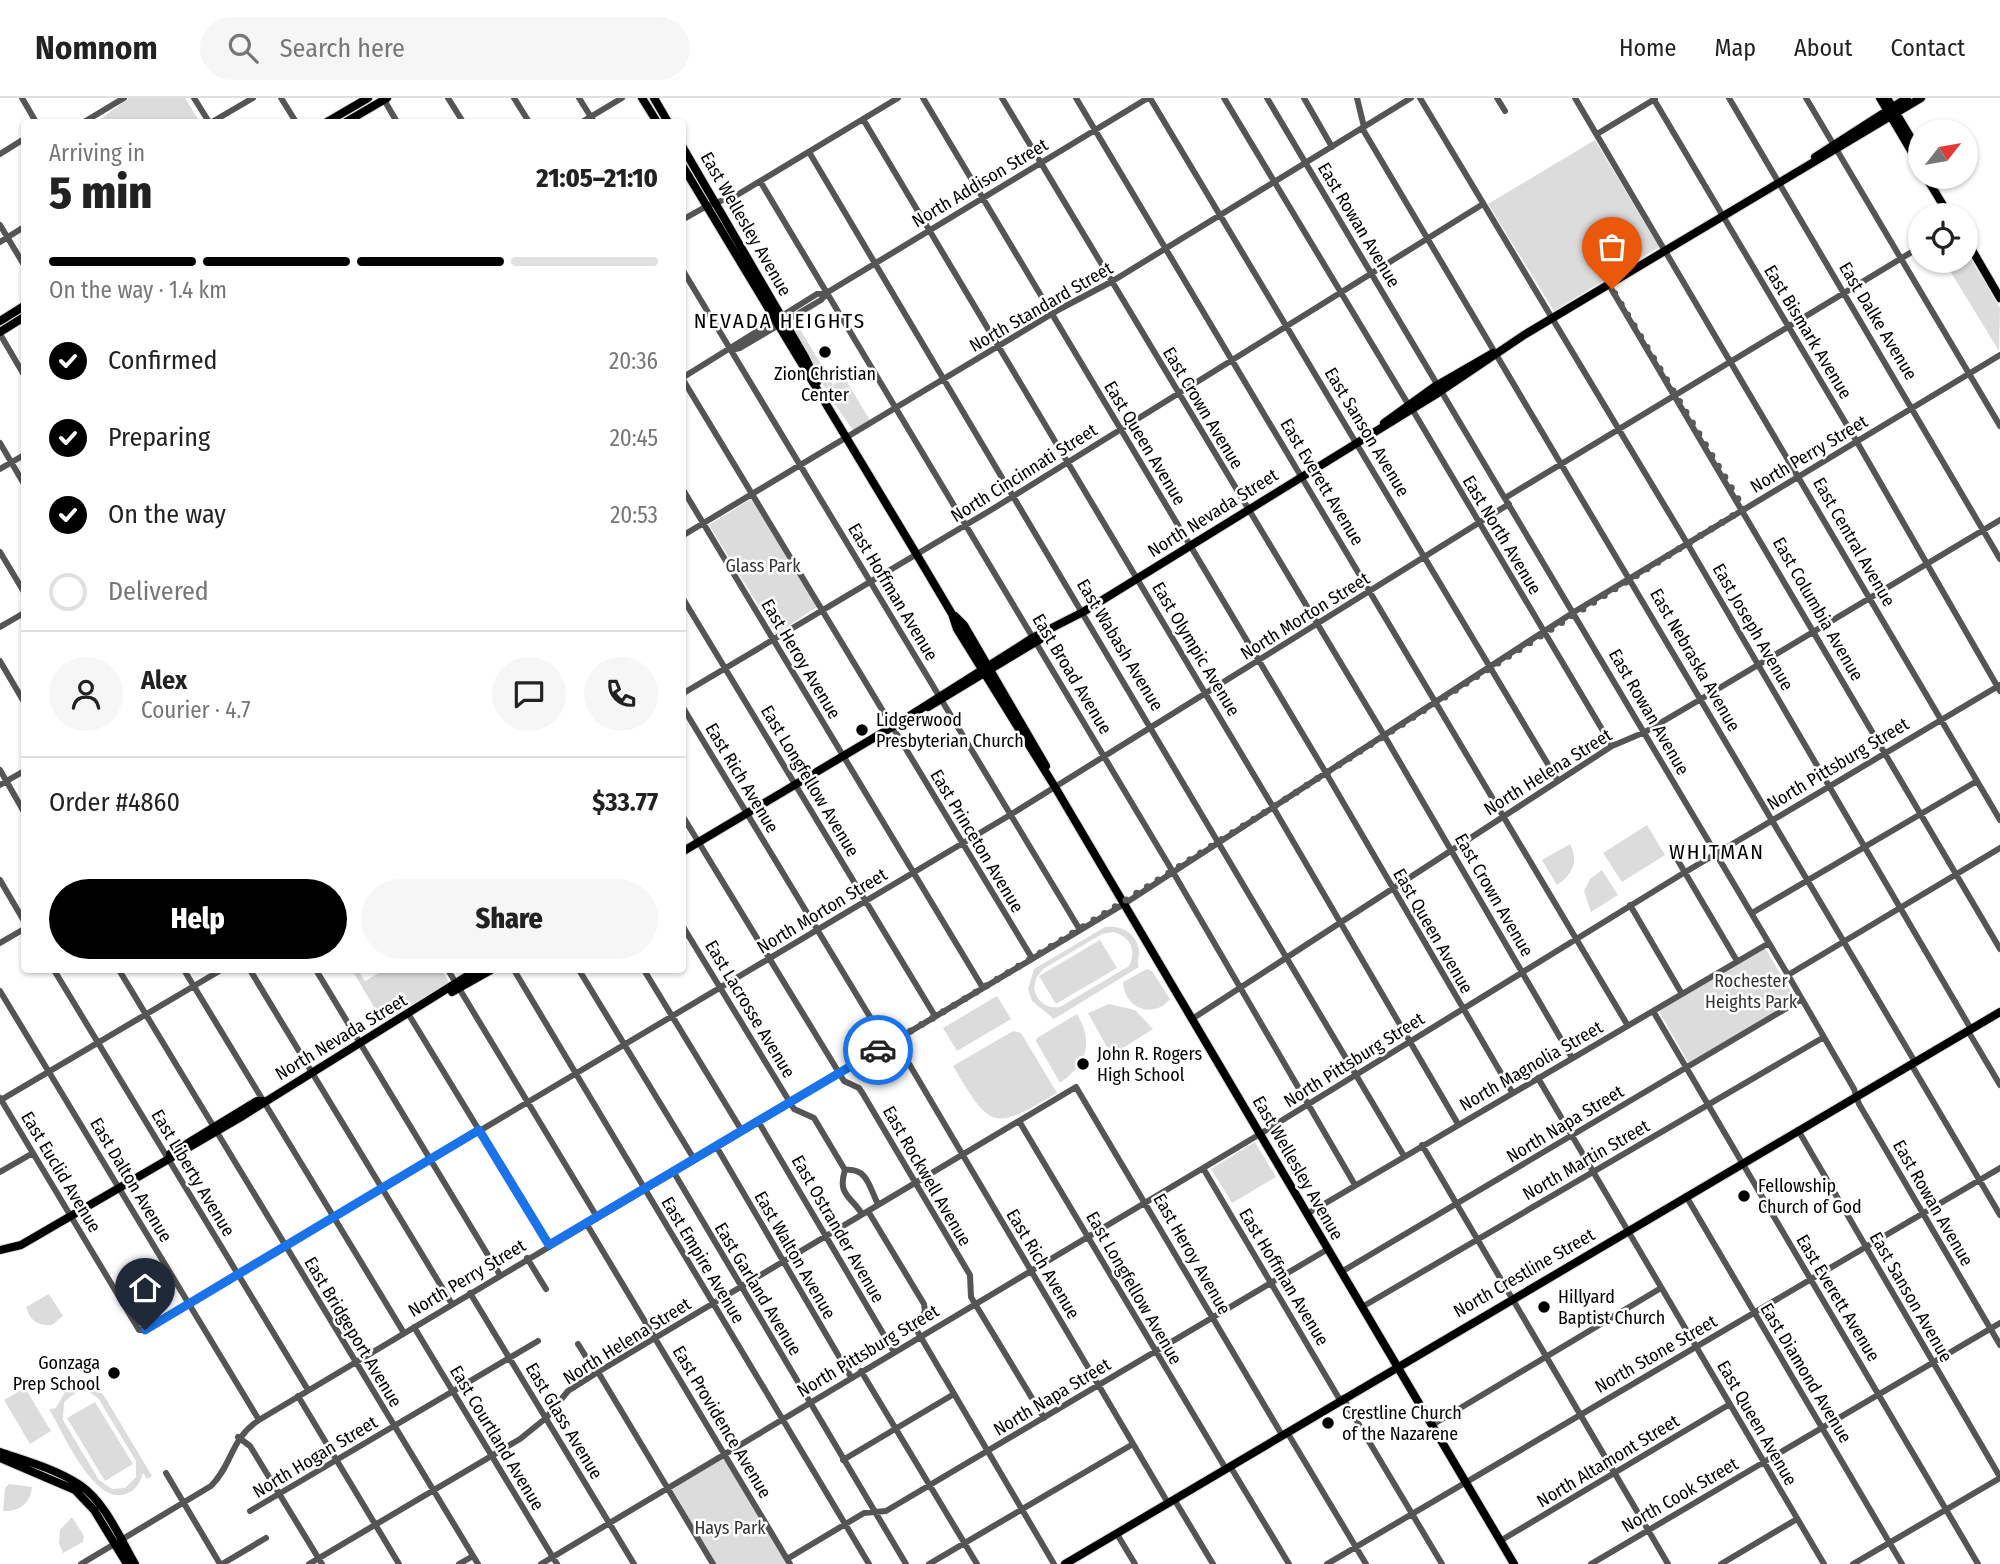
<!DOCTYPE html>
<meta charset="utf-8">
<style>
body{margin:0;font-family:"Fira Sans Condensed",sans-serif;background:#f6f6f6;color:#222;height:100vh;display:flex;flex-direction:column;font-size:26px;white-space:nowrap}
*{box-sizing:border-box;margin:0}
p{font-size:23px;color:#767676}
.icon{flex:none;width:38px;height:38px;fill:none;stroke:currentColor;stroke-width:2;stroke-linecap:round;stroke-linejoin:round}
.map{position:relative;flex:1;overflow:hidden}
.details{position:absolute;left:21px;top:21px;width:665px;height:854px;display:flex;flex-direction:column;background:#fff;border-radius:7px;box-shadow:0 2px 5px #0004}
.details>*{flex:none}
.needle{width:46px;rotate:59deg}
.fabs{position:absolute;left:1908px;top:21px;display:grid;gap:14px}
.fabs a{display:grid;place-items:center;width:70px;height:70px;border-radius:50%;background:#fff;box-shadow:0 2px 5px #0004;font-size:35px}
.pin{position:absolute;display:grid;place-items:center;width:60px;height:60px;color:#fff;margin:-72px -30px;border-radius:50% 50% 50% 0;rotate:-45deg;box-shadow:0 0 7px #0007}
.pin .icon{rotate:45deg}
.courier{position:absolute;display:grid;place-items:center;width:70px;height:70px;margin:-35px;border:5px solid #1a73e8;border-radius:50%;background:#fff;color:#222;box-shadow:0 2px 9px #0007}
.head em{font-style:normal;font-weight:800}
.head div{display:flex;flex-direction:column-reverse}
.head{display:flex;align-items:center;justify-content:space-between;height:119px;padding:0 28px}
h1{font-size:46px;font-weight:800;line-height:52px}
.bar{display:grid;grid-template-columns:repeat(4,1fr);gap:10px 7px;align-content:center;height:84px;padding:0 28px}
.bar i{height:9px;border-radius:5px;background:#e0e0e0}
.bar .on{background:#000}
.bar p{grid-column:span 4}
.line{display:flex;align-items:center;gap:18px;padding:0 28px;border-top:2px solid #e0e0e0}
.line div{flex:1}
.round{display:grid;place-items:center;flex:none;width:74px;height:74px;border-radius:37px;background:#f6f6f6}
ol{padding:0 28px;list-style:none}
li{display:flex;align-items:center;gap:21px;height:77px}
li p{margin-inline-start:auto}
li .icon{padding:7px;border-radius:50%;background:#000;color:#fff;stroke-width:4}
li:last-child{color:#767676}
li i{width:38px;height:38px;border:4px solid #e0e0e0;border-radius:50%}
.button{display:flex;gap:14px;margin-top:auto;padding:14px 28px}
.button a{flex:1;height:80px;border-radius:42px;background:#000;color:#fff;font-size:28px;font-weight:800;line-height:80px;text-align:center}
.button a+a{background:#f6f6f6;color:#222}
header{display:flex;align-items:center;gap:42px;box-sizing:border-box;height:98px;padding:0 35px;background:#fff;border-bottom:2px solid #e0e0e0}
header strong{font-size:33px}
nav{display:flex;gap:38px;margin-inline-start:auto;font-size:24px}
.search{width:490px;height:63px;background:#f6f6f6;display:flex;align-items:center;gap:18px;box-sizing:border-box;padding:0 24px;border-radius:38px;color:#767676;font-size:26px}
.map>svg:first-child{display:block}
.green{fill:#dcdcdc;fill-rule:evenodd}
.lines{fill:none;stroke-linecap:round;stroke-linejoin:round}
.major-casing{stroke:#dbdbdb;stroke-width:10}
.minor{stroke:#555;stroke-width:6}
.major{stroke:#000;stroke-width:8}
.done{stroke:#595959;stroke-width:7;stroke-dasharray:0 12.6}
.route{stroke:#1a73e8;stroke-width:9}
.poi-dot{fill:#000;stroke:#fff;stroke-width:2.5}
.labels{text-anchor:middle;dominant-baseline:central;stroke-width:5;stroke-linejoin:round;paint-order:stroke}
.street-label{font-size:18px;fill:#000;stroke:#fff}
.poi-label{font-size:18px;fill:#000;stroke:#fff;text-anchor:start}
.park-label{font-size:18px;fill:#333;stroke:#fff}
.quarter-label{font-size:21px;letter-spacing:2px;fill:#000;stroke:#fff}
</style>
<header>
<strong>Nomnom</strong>
<div class="search"><svg class="icon" aria-label="search" viewBox="0 0 24 24"><circle cx="10" cy="10" r="6"/><path d="M15 15l6 6"/></svg>Search here</div>
<nav><a>Home</a><a>Map</a><a>About</a><a>Contact</a></nav>
</header>
<div class="map">
<svg width="2000" height="1466" viewBox="0 0 2000 1466">
<rect width="100%" height="100%" fill="#fff"/>
<path class="green" d="M129,0H185L200,24H97Z
M1595,42L1659,149L1554,213L1488,106Z
M1965,151L2000,210L1999,253L1944,163H1965Z
M818,207L797,226L833,287L845,281L870,322L853,332L833,304L791,229L793,223Z
M749,402L753,403L817,509L776,536L709,427Z
M1647,727L1665,757L1622,784L1603,755Z
M1570,746C1579,763 1573,776 1557,787L1542,762Z
M1602,772L1618,797L1591,814L1584,793L1590,781Z
M1105,829C1122,827 1137,835 1139,853C1140,860 1136,862 1139,869L1054,921L1032,903L1028,891L1034,871ZM1113,834C1130,839 1137,851 1129,868L1060,909C1046,911 1037,904 1034,890L1036,880L1043,871L1102,836Z
M1100,842L1117,870L1056,906L1039,878Z
M1765,850L1796,902L1689,966L1659,913Z
M1147,871L1152,873L1170,901C1153,922 1124,910 1123,884Z
M352,872H358L365,883L384,872H442L449,884L383,924Z
M997,898L1011,921L957,953L943,930Z
M1109,906L1135,912L1153,931L1120,952L1107,949L1088,915Z
M1077,916C1094,945 1087,966 1060,985L1036,943L1037,940Z
M1013,933L1021,935L1057,995C993,1033 991,1032 953,968Z
M1255,1044L1276,1079L1232,1105L1211,1071Z
M49,1196L63,1218L52,1227C38,1228 30,1223 26,1209Z
M82,1287L103,1296L152,1378L147,1381L143,1375C140,1385 136,1392 126,1396C94,1408 63,1334 49,1311L56,1310L65,1294ZM78,1293L89,1294L98,1300L136,1363V1379L125,1390L112,1391L99,1382L63,1322L64,1304Z
M25,1290L51,1333L30,1346L4,1302Z
M95,1304L133,1366L105,1383L67,1320Z
M723,1360L724,1361L787,1466H716L672,1391Z
M9,1386L32,1389C30,1406 19,1414 3,1413L5,1390Z
M72,1419L84,1438L83,1444L63,1455L59,1445L60,1432Z"/>
<g class="lines">
<defs>
<path id="major" d="M642,0L657,24
M654,0L668,24
M1880,0L1920,68
M1887,0L1920,55
M327,24L368,0
M346,24L387,0
M682,48L805,259L817,284
M1815,59L1907,0
M682,67L917,457L952,516L957,531L1055,689L1514,1466
M1926,79L1949,117
M1965,140L2000,200
M0,223L24,208
M0,234L24,219
M1384,325L1434,289L1493,255
M955,518L964,527L1046,668
M928,609L1049,536
M682,754L892,629L1034,539L1083,514L1438,295L1524,237L1921,0
M452,894L491,872
M170,1056L257,1003H264
M0,1152L21,1147L241,1019L477,872
M0,1354C26,1363 56,1371 80,1387C105,1404 120,1440 135,1466
M0,1360L75,1392L94,1412L127,1466
M1065,1466L2000,914"/>
</defs>
<use href="#major" class="major-casing"/>
<path class="minor" d="M22,0L36,24
M194,0L209,24
M281,0L296,24
M383,0L397,24
M448,0L463,24
M514,0L529,24
M579,0L594,24
M923,0L1326,675L1512,994
M1002,0L1384,637L1572,960
M1076,0L1628,928
M1150,0L1558,683
M1224,0L1408,306
M1267,0L1788,877L1854,991L1859,1006L2000,1247
M1304,0L1332,49
M1357,0L1364,29
M1420,0L1687,445L1971,931
M1497,0L1505,13
M1575,0L2000,722
M1653,0L1857,344L2000,593
M1729,0L2000,461
M1806,0L2000,328
M863,21L1273,709L1458,1026
M84,24L124,0
M212,24L253,0
M582,24L622,0
M1362,30L1915,964
M1597,36L1655,1
M809,54L1404,1058
M0,56L24,41
M760,83L1173,774L1355,1087
M682,122L707,108L737,97L898,0
M0,127L24,167
M0,144L24,129
M682,171L1080,832
M1609,187L2000,851
M0,236L24,277
M731,252L740,250L821,202L828,194L1148,0
M682,280L1032,860
M682,280L817,196L828,194
M1412,311L1612,648
M0,345L24,386
M0,371L24,357
M682,390L983,890
M1505,400L1920,149
M682,438L1060,211L1111,184L1411,0
M0,454L24,494
M682,499L935,918
M0,529L24,515
M0,563L24,604
M682,596L991,412L1483,106
M682,608L887,947
M0,672L24,714
M0,687L24,673
M682,717L844,983L859,990L863,996L970,1177L971,1199L1044,1320
M1677,761L1737,863
M0,782L24,823
M1630,807L1682,896
M1752,815L1977,683
M682,827L794,1011L814,1020L845,1072C837,1097 851,1098 862,1116
M0,845L24,831
M54,872L308,1292
M119,872L478,1466
M184,872L404,1235
M250,872L452,1206
M316,872L500,1177
M448,872L597,1119
M514,872L869,1466
M579,872L694,1061
M644,872L742,1033
M1788,877L2000,750
M0,893L259,1322
M1653,913L1978,1466
M409,917L549,1147
M1192,921L1612,648L1645,634L1701,601L2000,422
M1968,933L2000,987
M895,942L1168,1405
M1911,966L2000,1117
M1538,980L1824,1466
M0,1000L139,1232H145L1010,717L1509,406
M1,1002L221,872
M758,1023L894,1254
M1019,1023L1226,1371
M1798,1032L2000,1379
M1422,1047L1668,1466
M716,1048L851,1279
M1203,1070L1340,1302
M845,1072C868,1070 869,1089 878,1106
M673,1073L906,1466
M0,1074L33,1055
M1686,1098L1902,1466
M868,1113L924,1206L925,1213L916,1231L1054,1466
M1307,1116L1769,845
M586,1125L790,1466
M527,1160L546,1191
M1341,1174L1802,901
M470,1195L634,1466
M1362,1209L1824,939
M414,1229L557,1466
M578,1246L596,1275
M861,1273L977,1466
M598,1274L713,1466
M298,1298L399,1466
M1343,1300L1442,1466
M1432,1327L1661,1190
M1287,1334L1366,1466
M238,1339L250,1348L322,1466
M843,1362L954,1296
M1230,1368L1289,1466
M166,1375L220,1466
M1174,1401L1213,1466
M250,1413L538,1243
M1117,1436L1135,1466
M1500,1443L1730,1306
M787,1461L864,1415L886,1413L1328,1151
M81,1466L211,1388C233,1366 230,1341 259,1322L1124,806L1574,514L2000,257
M222,1466L266,1440
M309,1466L520,1341L546,1320L568,1293L598,1274L1076,989L1282,1337
M459,1466L473,1458
M541,1466L1260,1036L1682,776L2000,587
M929,1466L1133,1346
M1327,1466L2000,1070
M1591,1466L2000,1225
M1721,1466L1797,1421
M1853,1466L2000,1380"/>
<use href="#major" class="major"/>
</g>
<g class="lines">
<path class="done" d="M878,952C1173,781 1453,588 1744,411L1612,191"/>
<path class="route" d="M145,1232L479,1032L549,1147L878,952"/>
</g>
<g class="poi-dot">
<circle cx="825" cy="254" r="7"/>
<circle cx="862" cy="632" r="7"/>
<circle cx="1083" cy="966" r="7"/>
<circle cx="1744" cy="1098" r="7"/>
<circle cx="1544" cy="1209" r="7"/>
<circle cx="114" cy="1275" r="7"/>
<circle cx="1328" cy="1325" r="7"/>
</g>
<g class="labels">
<g class="street-label">
<text transform="translate(980 85) rotate(-31)">North Addison Street</text>
<text transform="translate(746 126) rotate(60)">East Wellesley Avenue</text>
<text transform="translate(1359 127) rotate(59)">East Rowan Avenue</text>
<text transform="translate(1041 209) rotate(-30)">North Standard Street</text>
<text transform="translate(1878 223) rotate(59)">East Dalke Avenue</text>
<text transform="translate(1808 234) rotate(59)">East Bismark Avenue</text>
<text transform="translate(1203 310) rotate(59)">East Crown Avenue</text>
<text transform="translate(1367 334) rotate(59)">East Sanson Avenue</text>
<text transform="translate(1145 345) rotate(59)">East Queen Avenue</text>
<text transform="translate(1809 356) rotate(-31)">North Perry Street</text>
<text transform="translate(1024 375) rotate(-32)">North Cincinnati Street</text>
<text transform="translate(1322 384) rotate(59)">East Everett Avenue</text>
<text transform="translate(1213 415) rotate(-32)">North Nevada Street</text>
<text transform="translate(1502 437) rotate(59)">East North Avenue</text>
<text transform="translate(1854 444) rotate(60)">East Central Avenue</text>
<text transform="translate(893 494) rotate(59)">East Hoffman Avenue</text>
<text transform="translate(1818 511) rotate(60)">East Columbia Avenue</text>
<text transform="translate(1305 518) rotate(-32)">North Morton Street</text>
<text transform="translate(1753 529) rotate(60)">East Joseph Avenue</text>
<text transform="translate(1120 547) rotate(59)">East Wabash Avenue</text>
<text transform="translate(1196 551) rotate(59)">East Olympic Avenue</text>
<text transform="translate(801 561) rotate(59)">East Heroy Avenue</text>
<text transform="translate(1695 562) rotate(60)">East Nebraska Avenue</text>
<text transform="translate(1072 576) rotate(59)">East Broad Avenue</text>
<text transform="translate(1649 614) rotate(60)">East Rowan Avenue</text>
<text transform="translate(1838 666) rotate(-31)">North Pittsburg Street</text>
<text transform="translate(1548 674) rotate(-32)">North Helena Street</text>
<text transform="translate(742 680) rotate(59)">East Rich Avenue</text>
<text transform="translate(810 683) rotate(59)">East Longfellow Avenue</text>
<text transform="translate(977 743) rotate(59)">East Princeton Avenue</text>
<text transform="translate(1494 797) rotate(60)">East Crown Avenue</text>
<text transform="translate(822 813) rotate(-31)">North Morton Street</text>
<text transform="translate(1433 833) rotate(60)">East Queen Avenue</text>
<text transform="translate(750 911) rotate(59)">East Lacrosse Avenue</text>
<text transform="translate(341 939) rotate(-31)">North Nevada Street</text>
<text transform="translate(1354 962) rotate(-32)">North Pittsburg Street</text>
<text transform="translate(1531 968) rotate(-30)">North Magnolia Street</text>
<text transform="translate(1565 1026) rotate(-31)">North Napa Street</text>
<text transform="translate(1586 1062) rotate(-30)">North Martin Street</text>
<text transform="translate(1298 1070) rotate(60)">East Wellesley Avenue</text>
<text transform="translate(61 1074) rotate(59)">East Euclid Avenue</text>
<text transform="translate(193 1075) rotate(59)">East Liberty Avenue</text>
<text transform="translate(927 1078) rotate(60)">East Rockwell Avenue</text>
<text transform="translate(131 1082) rotate(59)">East Dalton Avenue</text>
<text transform="translate(1933 1105) rotate(60)">East Rowan Avenue</text>
<text transform="translate(838 1131) rotate(60)">East Ostrander Avenue</text>
<text transform="translate(1192 1156) rotate(60)">East Heroy Avenue</text>
<text transform="translate(795 1157) rotate(60)">East Walton Avenue</text>
<text transform="translate(703 1162) rotate(59)">East Empire Avenue</text>
<text transform="translate(1043 1166) rotate(59)">East Rich Avenue</text>
<text transform="translate(1524 1175) rotate(-30)">North Crestline Street</text>
<text transform="translate(1284 1179) rotate(59)">East Hoffman Avenue</text>
<text transform="translate(467 1180) rotate(-31)">North Perry Street</text>
<text transform="translate(1134 1190) rotate(60)">East Longfellow Avenue</text>
<text transform="translate(758 1191) rotate(59)">East Garland Avenue</text>
<text transform="translate(1911 1199) rotate(60)">East Sanson Avenue</text>
<text transform="translate(1838 1200) rotate(59)">East Everett Avenue</text>
<text transform="translate(353 1234) rotate(59)">East Bridgeport Avenue</text>
<text transform="translate(627 1243) rotate(-32)">North Helena Street</text>
<text transform="translate(868 1253) rotate(-31)">North Pittsburg Street</text>
<text transform="translate(1656 1256) rotate(-30)">North Stone Street</text>
<text transform="translate(1806 1275) rotate(59)">East Diamond Avenue</text>
<text transform="translate(1052 1299) rotate(-31)">North Napa Street</text>
<text transform="translate(564 1323) rotate(59)">East Glass Avenue</text>
<text transform="translate(722 1324) rotate(59)">East Providence Avenue</text>
<text transform="translate(1757 1325) rotate(60)">East Queen Avenue</text>
<text transform="translate(497 1340) rotate(59)">East Courtland Avenue</text>
<text transform="translate(315 1359) rotate(-31)">North Hogan Street</text>
<text transform="translate(1608 1363) rotate(-31)">North Altamont Street</text>
<text transform="translate(1680 1397) rotate(-30)">North Cook Street</text>
</g>
<g class="poi-label">
<text x="825" y="276" text-anchor="middle">Zion Christian<tspan x="825" dy="21">Center</tspan></text>
<text x="876" y="622">Lidgerwood<tspan x="876" dy="21">Presbyterian Church</tspan></text>
<text x="1097" y="956">John R. Rogers<tspan x="1097" dy="21">High School</tspan></text>
<text x="1758" y="1088">Fellowship<tspan x="1758" dy="21">Church of God</tspan></text>
<text x="1558" y="1199">Hillyard<tspan x="1558" dy="21">Baptist Church</tspan></text>
<text x="100" y="1265" text-anchor="end">Gonzaga<tspan x="100" dy="21">Prep School</tspan></text>
<text x="1342" y="1315">Crestline Church<tspan x="1342" dy="21">of the Nazarene</tspan></text>
</g>
<g class="park-label">
<text x="763" y="468">Glass Park</text>
<text x="1751" y="883">Rochester<tspan x="1751" dy="21">Heights Park</tspan></text>
<text x="730" y="1430">Hays Park</text>
</g>
<g class="quarter-label">
<text x="780" y="223">NEVADA HEIGHTS</text>
<text x="1717" y="754">WHITMAN</text>
</g>
</g>
</svg>
<div class="fabs">
<a><svg class="needle" viewBox="-14 -14 28 28"><path d="M0-13l5 13h-10z" fill="#e53935"/><path d="M0 13l5-13h-10z" fill="#767676"/></svg></a>
<a><svg class="icon" aria-label="locate" viewBox="0 0 24 24"><circle cx="12" cy="12" r="6"/><path d="M12 2v4M12 18v4M2 12h4M18 12h4"/></svg></a>
</div>
<div class="pin" style="left:1612px;top:191px;background:#ea580c"><svg class="icon" aria-label="bag" viewBox="0 0 24 24"><path d="M5 8h14l-1 12H6zM9 8a3 3 0 0 1 6 0"/></svg></div>
<div class="pin" style="left:145px;top:1232px;background:#1f2937"><svg class="icon" aria-label="home" viewBox="0 0 24 24"><path d="M3 11l9-7 9 7M6 9v11h12V9"/></svg></div>
<div class="courier" style="left:878px;top:952px"><svg class="icon" aria-label="car" viewBox="0 0 24 24"><path d="M5 17H2v-5l4-1 3-4h7l3 4 3 1v5h-3M9 17h6M6 11h13"/><circle cx="7" cy="17" r="2"/><circle cx="17" cy="17" r="2"/></svg></div>
<section class="details">
<div class="head"><div><h1>5 min</h1><p>Arriving in</p></div><em>21:05–21:10</em></div>
<div class="bar"><i class="on"></i><i class="on"></i><i class="on"></i><i></i><p>On the way · 1.4 km</p></div>
<ol>
<li><svg class="icon" aria-label="check" viewBox="0 0 24 24"><path d="M5 12l5 5 9-10"/></svg>Confirmed<p>20:36</p></li>
<li><svg class="icon" aria-label="check" viewBox="0 0 24 24"><path d="M5 12l5 5 9-10"/></svg>Preparing<p>20:45</p></li>
<li><svg class="icon" aria-label="check" viewBox="0 0 24 24"><path d="M5 12l5 5 9-10"/></svg>On the way<p>20:53</p></li>
<li><i></i>Delivered</li>
</ol>
<div class="line" style="height:126px"><a class="round"><svg class="icon" aria-label="person" viewBox="0 0 24 24"><circle cx="12" cy="8" r="4"/><path d="M4 21q1-7 8-7t8 7"/></svg></a><div><b>Alex</b><p>Courier · 4.7</p></div><a class="round"><svg class="icon" aria-label="chat" viewBox="0 0 24 24"><path d="M4 5h16v11H9l-5 4z"/></svg></a><a class="round"><svg class="icon" aria-label="phone" viewBox="0 0 24 24"><path d="M5 4h4l2 5-3 2q2 4 5 5l2-3 5 2v4C11 20 4 13 5 4z"/></svg></a></div>
<div class="line" style="height:91px"><div>Order #4860</div><b>$33.77</b></div>
<div class="button"><a>Help</a><a>Share</a></div>
</section>
</div>
